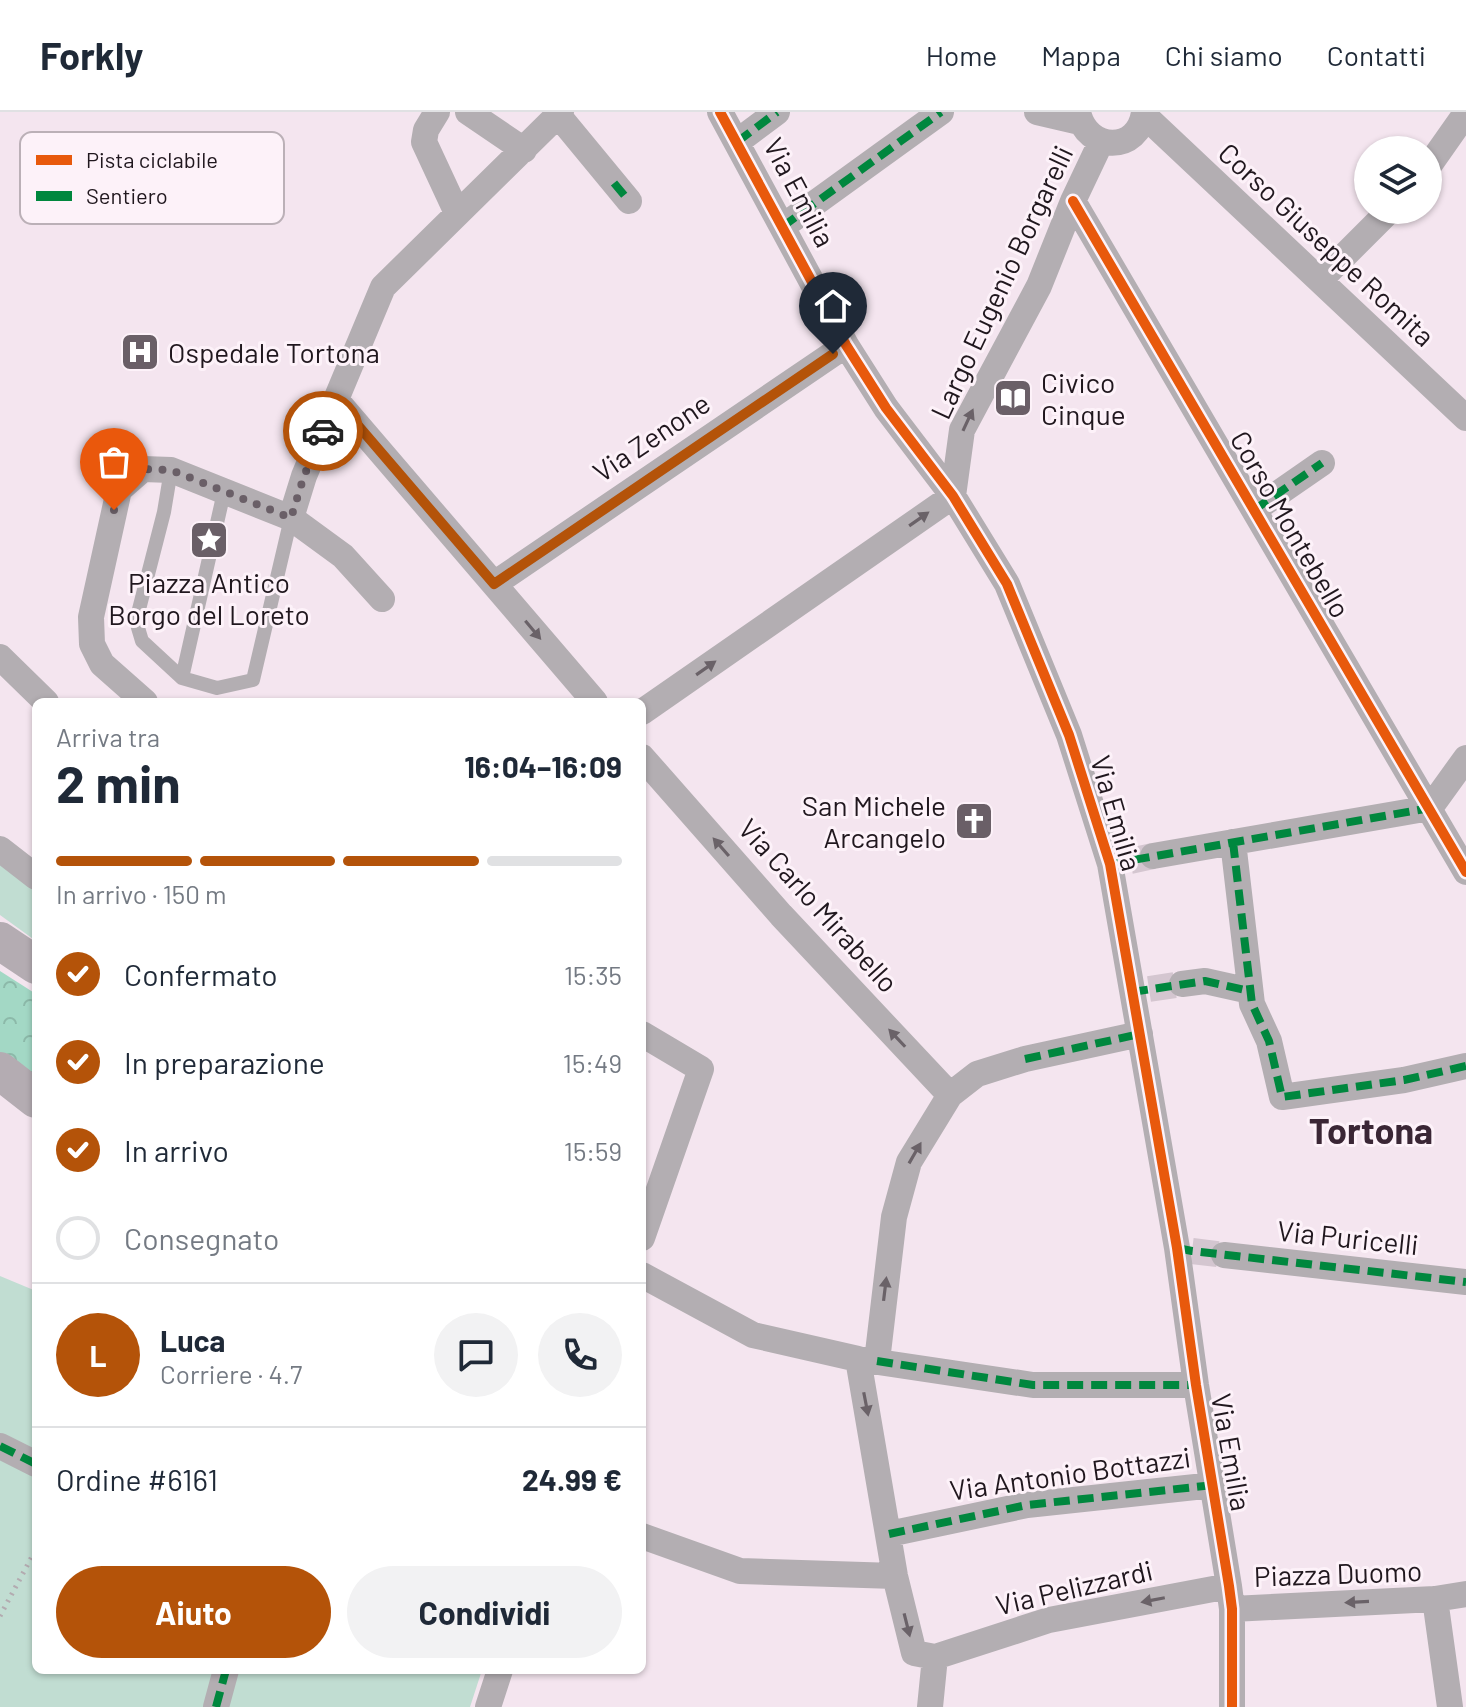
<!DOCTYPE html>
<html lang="it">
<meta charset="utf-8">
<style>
body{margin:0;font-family:Barlow,sans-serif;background:#f2f2f3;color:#1f2937;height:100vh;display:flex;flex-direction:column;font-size:30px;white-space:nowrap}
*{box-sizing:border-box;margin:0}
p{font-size:26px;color:#747a83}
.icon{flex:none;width:44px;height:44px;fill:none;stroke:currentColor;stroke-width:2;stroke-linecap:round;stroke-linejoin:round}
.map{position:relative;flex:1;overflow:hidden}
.details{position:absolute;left:32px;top:586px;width:614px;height:976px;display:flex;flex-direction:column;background:#fff;border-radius:12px;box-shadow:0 2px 6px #0004}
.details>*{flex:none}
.buttons{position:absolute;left:1354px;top:24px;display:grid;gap:16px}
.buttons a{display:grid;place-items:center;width:88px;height:88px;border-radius:50%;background:#fff;box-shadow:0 2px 6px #0004;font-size:40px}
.pin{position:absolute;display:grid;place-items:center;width:68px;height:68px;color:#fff;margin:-82px -34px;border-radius:50% 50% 50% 0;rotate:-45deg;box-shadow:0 0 8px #0007}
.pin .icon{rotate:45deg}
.courier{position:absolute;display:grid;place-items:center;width:80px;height:80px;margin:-40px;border:6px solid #b45309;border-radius:50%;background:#fff;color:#222;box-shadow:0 2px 10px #0007}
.head em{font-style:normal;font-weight:700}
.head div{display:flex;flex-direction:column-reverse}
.head{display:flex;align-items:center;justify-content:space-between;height:136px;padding:0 24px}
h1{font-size:52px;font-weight:700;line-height:60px}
.bar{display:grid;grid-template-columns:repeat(4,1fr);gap:12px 8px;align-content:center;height:96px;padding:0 24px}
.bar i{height:10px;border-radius:6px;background:#e0e1e3}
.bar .active{background:#b45309}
.bar p{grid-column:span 4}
.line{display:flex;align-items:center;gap:20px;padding:0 24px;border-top:2px solid #e0e1e3}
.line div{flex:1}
.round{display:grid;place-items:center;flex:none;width:84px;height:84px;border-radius:42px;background:#f2f2f3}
ol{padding:0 24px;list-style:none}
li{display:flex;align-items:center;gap:24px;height:88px}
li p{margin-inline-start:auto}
li .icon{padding:8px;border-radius:50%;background:#b45309;color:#fff;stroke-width:4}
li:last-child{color:#747a83}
li i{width:44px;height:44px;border:4px solid #e0e1e3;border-radius:50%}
.action{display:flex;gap:16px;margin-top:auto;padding:16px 24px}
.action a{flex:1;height:92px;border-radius:48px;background:#b45309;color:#fff;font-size:32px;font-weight:700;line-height:92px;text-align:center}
.action a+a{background:#f2f2f3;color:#1f2937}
header{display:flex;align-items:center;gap:48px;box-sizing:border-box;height:112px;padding:0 40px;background:#fff;border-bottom:2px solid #e0e1e3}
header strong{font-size:38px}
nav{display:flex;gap:44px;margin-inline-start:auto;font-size:28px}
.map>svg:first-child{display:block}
.forest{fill:url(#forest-crowns)}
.park{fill:#c1ddd2}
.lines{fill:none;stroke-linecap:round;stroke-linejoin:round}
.street-tunnel{stroke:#d4c6d0;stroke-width:26;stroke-dasharray:26 13;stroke-linecap:butt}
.path{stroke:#b3abb0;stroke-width:5;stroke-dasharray:2 6;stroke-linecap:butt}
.lane{stroke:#b3aeb2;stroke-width:14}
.street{stroke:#b3aeb2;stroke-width:26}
.secondary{stroke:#b4acb2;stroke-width:38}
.quiet{stroke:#00873e;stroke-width:8;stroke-dasharray:16 8;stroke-linecap:butt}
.cycleway-casing{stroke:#fdf2f9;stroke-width:15}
.cycleway{stroke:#e8590c;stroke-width:10}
.oneway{fill:#6a6268}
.done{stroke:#6a5f67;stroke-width:8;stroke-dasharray:0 14.4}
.route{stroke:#b45309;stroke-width:10}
.labels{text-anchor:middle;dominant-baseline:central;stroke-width:6;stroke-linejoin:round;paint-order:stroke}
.street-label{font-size:28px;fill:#20171e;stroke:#fdf2f9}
.poi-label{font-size:28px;fill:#20171e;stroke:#fdf2f9;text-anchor:start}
.district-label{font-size:36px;font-weight:bold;fill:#3a2635;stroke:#fdf2f9}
.key{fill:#fdf2f9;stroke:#bbb0b7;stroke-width:2}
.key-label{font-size:22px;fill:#20171e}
</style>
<header>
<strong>Forkly</strong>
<nav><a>Home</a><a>Mappa</a><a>Chi siamo</a><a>Contatti</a></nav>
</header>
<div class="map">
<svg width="1466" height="1595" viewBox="0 0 1466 1595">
<defs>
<pattern id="forest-crowns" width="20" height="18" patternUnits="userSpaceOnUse" patternTransform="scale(2)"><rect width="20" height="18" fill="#a3d8c5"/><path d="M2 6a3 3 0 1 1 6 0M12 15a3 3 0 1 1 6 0" fill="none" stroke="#8cb9a9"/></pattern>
</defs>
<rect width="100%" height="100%" fill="#f4e5ef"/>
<path class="forest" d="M0,859L36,882V970L0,946Z"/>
<path class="park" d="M0,748L36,777V829L0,803Z
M0,1164L36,1179V1558H482L470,1595H0Z"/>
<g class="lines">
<path class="street-tunnel" d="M1130,749L1153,744
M1149,877L1182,872
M1192,1139L1224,1143"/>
<path class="path" d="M0,1504L36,1437"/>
<path class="lane" d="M171,358L164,400L136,509L142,529L182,566L217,576L253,568L291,406
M182,566L224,380"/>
<path class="street" d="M437,0L426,18L424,30L457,101
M468,0L524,38
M720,0L846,233L886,296L953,384L1007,472L1069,623L1110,752L1177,1136L1196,1273L1229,1474L1232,1497V1595
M1037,0L1080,10
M1078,0C1087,41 1139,41 1144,0
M558,3L629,89
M1145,4L1466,306
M737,30L777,0
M1428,55L1466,1
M1073,89L1466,760
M782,115L941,0
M1320,168L1390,98
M337,289L595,590
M1254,398L1322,351
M291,406L304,364L383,175L561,0
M494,472L846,233
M0,545L46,590
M145,590L102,552L92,532L91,505L119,378L143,357L171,358L291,406L343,444L382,487
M642,600L953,384L962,318L1039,174L1073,89L1101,30
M642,645L781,803L950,983
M1233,730L1252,892L1269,929L1282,985L1404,968L1466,954
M0,737L36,765
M1153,744L1430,696L1466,646
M1182,872L1205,869L1250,879
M642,922L701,957L642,1126
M1224,1143L1466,1170
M642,1163L753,1223L858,1247L1033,1273H1196
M858,1247L895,1464L914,1541L935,1545L1049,1508L1229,1474
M877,1249L894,1105L909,1050L950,983L977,962L1025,947L1140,922
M0,1334L36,1352
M889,1422L1027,1393L1214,1373
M642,1424L740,1459L895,1464
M1435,1487L1450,1595
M1232,1497L1435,1487L1466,1482
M216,1595L226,1558
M488,1595L500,1558
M930,1595L935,1545"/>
<path class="secondary" d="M0,829L36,853
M0,959L36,987"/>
<path class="quiet" d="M737,30L777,0
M614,71L629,89
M782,115L941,0
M1254,398L1322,351
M1233,730L1252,892L1269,929L1282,985L1404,968L1466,954
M1110,752L1430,696
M1132,880L1205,869L1250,879
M1025,947L1140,922
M1177,1136L1192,1139L1466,1170
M877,1249L1033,1273H1196
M0,1334L36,1352
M889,1422L1027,1393L1214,1373
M216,1595L226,1558"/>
<defs>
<path id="cycleway" d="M720,0L846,233L886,296L953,384L1007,472L1069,623L1110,752L1177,1136L1196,1273L1229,1474L1232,1497V1595
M1073,89L1466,760"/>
</defs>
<use href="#cycleway" class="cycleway-casing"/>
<use href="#cycleway" class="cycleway"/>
</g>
<defs><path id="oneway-solid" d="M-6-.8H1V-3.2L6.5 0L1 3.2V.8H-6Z" transform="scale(2)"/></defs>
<g class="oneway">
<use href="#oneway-solid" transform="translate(968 308) rotate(-65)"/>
<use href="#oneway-solid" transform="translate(919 407) rotate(-35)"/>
<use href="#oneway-solid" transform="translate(533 518) rotate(50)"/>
<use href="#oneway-solid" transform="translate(706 556) rotate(-35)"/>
<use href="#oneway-solid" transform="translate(721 735) rotate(-131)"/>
<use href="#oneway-solid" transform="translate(897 926) rotate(-133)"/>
<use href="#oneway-solid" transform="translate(915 1041) rotate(-60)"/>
<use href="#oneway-solid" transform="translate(885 1177) rotate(-83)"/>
<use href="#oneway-solid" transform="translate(866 1292) rotate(79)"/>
<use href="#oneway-solid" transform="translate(1153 1488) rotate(169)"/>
<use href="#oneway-solid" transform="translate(1357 1490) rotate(177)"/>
<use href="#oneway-solid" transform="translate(907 1513) rotate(76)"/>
</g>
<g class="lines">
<path class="done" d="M114,398L119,378L143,357L171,358L291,406L304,364L323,319"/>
<path class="route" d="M323,319L337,289L494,472L833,242"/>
</g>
<defs>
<symbol id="hospital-square" viewBox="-11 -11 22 22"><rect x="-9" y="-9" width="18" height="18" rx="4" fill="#6a5f67" stroke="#fdf2f9"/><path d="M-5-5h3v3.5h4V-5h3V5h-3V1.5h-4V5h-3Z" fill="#fff"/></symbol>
<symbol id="library-square" viewBox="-11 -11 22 22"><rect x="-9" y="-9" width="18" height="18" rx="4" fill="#6a5f67" stroke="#fdf2f9"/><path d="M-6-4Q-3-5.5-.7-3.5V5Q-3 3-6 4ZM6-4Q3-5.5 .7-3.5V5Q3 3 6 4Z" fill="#fff"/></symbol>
<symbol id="sight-square" viewBox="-11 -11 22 22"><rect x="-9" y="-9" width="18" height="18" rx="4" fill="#6a5f67" stroke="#fdf2f9"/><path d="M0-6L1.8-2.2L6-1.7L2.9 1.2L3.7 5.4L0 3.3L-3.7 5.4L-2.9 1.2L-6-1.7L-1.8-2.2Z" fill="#fff"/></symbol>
<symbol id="church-square" viewBox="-11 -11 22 22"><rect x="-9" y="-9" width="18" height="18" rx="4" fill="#6a5f67" stroke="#fdf2f9"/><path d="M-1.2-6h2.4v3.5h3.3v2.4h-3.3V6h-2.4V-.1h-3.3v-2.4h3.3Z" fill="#fff"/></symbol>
</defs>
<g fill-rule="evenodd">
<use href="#hospital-square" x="118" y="218" width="44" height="44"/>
<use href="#library-square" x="991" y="264" width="44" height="44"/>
<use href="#sight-square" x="187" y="406" width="44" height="44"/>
<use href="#church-square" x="952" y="687" width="44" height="44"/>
</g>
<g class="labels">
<g class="street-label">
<text transform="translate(800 80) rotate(62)">Via Emilia</text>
<text transform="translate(1327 132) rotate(43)">Corso Giuseppe Romita</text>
<text transform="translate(1001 170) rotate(-65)">Largo Eugenio Borgarelli</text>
<text transform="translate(651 325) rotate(-34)">Via Zenone</text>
<text transform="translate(1291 412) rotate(60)">Corso Montebello</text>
<text transform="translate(1117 701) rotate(74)">Via Emilia</text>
<text transform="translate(819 793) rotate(48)">Via Carlo Mirabello</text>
<text transform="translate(1348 1125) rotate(6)">Via Puricelli</text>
<text transform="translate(1232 1340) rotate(80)">Via Emilia</text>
<text transform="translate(1070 1361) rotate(-8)">Via Antonio Bottazzi</text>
<text transform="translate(1338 1461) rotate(-2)">Piazza Duomo</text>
<text transform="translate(1074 1475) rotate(-13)">Via Pelizzardi</text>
</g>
<g class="poi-label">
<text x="168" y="240">Ospedale Tortona</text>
<text x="1041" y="270">Civico<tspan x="1041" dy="32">Cinque</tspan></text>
<text x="209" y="470" text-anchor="middle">Piazza Antico<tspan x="209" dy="32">Borgo del Loreto</tspan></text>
<text x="946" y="693" text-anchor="end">San Michele<tspan x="946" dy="32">Arcangelo</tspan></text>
</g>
<g class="district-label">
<text x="1371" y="1017">Tortona</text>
</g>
</g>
<rect x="20" y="20" width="264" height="92" rx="12" class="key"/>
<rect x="36" y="43" width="36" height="10" fill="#e8590c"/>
<rect x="36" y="79" width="36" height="10" fill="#00873e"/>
<g class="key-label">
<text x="86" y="56">Pista ciclabile</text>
<text x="86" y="92">Sentiero</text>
</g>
</svg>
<div class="buttons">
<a><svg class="icon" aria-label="layers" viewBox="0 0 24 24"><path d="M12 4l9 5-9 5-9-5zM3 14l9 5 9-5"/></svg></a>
</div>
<div class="pin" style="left:114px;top:398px;background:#ea580c"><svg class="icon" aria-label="bag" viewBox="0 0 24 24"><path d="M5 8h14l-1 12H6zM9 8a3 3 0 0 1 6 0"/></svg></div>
<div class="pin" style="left:833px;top:242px;background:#1f2937"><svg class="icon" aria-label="home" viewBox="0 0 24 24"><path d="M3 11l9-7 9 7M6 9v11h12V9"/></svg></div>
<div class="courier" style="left:323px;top:319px"><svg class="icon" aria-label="car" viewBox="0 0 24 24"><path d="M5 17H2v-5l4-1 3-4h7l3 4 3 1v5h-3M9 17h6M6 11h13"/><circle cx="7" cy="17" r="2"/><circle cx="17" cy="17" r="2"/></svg></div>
<section class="details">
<div class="head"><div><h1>2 min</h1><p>Arriva tra</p></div><em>16:04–16:09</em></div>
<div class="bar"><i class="active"></i><i class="active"></i><i class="active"></i><i></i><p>In arrivo · 150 m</p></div>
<ol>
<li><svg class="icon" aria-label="check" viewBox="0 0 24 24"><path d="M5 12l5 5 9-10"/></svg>Confermato<p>15:35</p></li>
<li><svg class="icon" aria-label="check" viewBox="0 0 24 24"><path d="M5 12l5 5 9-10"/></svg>In preparazione<p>15:49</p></li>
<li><svg class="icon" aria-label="check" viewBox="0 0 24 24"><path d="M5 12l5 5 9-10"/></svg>In arrivo<p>15:59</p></li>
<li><i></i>Consegnato</li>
</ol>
<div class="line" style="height:144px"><b class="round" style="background:#b45309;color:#fff">L</b><div><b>Luca</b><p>Corriere · 4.7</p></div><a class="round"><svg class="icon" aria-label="chat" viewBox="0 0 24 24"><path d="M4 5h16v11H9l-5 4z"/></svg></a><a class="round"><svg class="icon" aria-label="phone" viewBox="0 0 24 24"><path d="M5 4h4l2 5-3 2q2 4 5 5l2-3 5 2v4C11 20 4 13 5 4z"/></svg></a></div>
<div class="line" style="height:104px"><div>Ordine #6161</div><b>24.99 €</b></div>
<div class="action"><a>Aiuto</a><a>Condividi</a></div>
</section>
</div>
